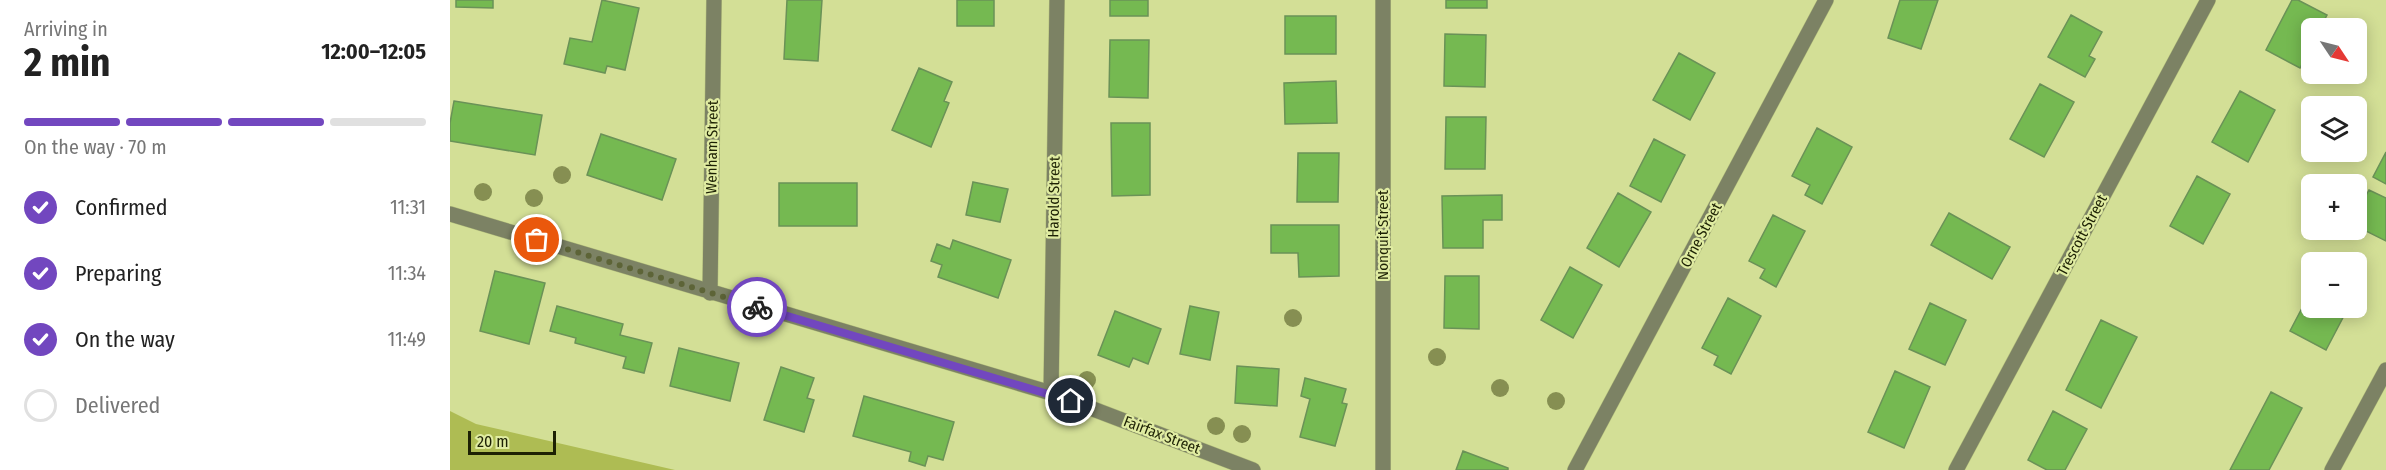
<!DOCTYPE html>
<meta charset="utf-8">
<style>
body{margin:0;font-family:"Fira Sans Condensed",sans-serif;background:#f6f6f6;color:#222;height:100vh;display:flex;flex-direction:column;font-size:22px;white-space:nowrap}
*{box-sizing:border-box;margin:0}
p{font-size:20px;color:#767676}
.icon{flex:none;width:33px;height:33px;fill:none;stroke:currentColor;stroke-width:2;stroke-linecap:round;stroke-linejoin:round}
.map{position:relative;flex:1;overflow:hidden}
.drawer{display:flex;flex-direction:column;background:#fff;width:450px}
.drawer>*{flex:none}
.needle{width:39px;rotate:125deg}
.tools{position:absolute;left:1851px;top:18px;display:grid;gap:12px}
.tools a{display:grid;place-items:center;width:66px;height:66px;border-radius:9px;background:#fff;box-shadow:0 3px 15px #0003;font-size:30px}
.scale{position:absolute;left:18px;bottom:15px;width:88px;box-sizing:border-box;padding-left:6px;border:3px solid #1d2104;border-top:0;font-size:16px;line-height:21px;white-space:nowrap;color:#1d2104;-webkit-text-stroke:4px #e0eca2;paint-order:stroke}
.pin{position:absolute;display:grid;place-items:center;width:51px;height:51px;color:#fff;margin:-26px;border:3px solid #fff;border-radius:50%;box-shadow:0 2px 6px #0007}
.courier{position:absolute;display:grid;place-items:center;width:60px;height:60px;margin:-30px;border:4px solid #7247bf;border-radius:50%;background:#fff;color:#222;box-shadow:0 2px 8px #0007}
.overview em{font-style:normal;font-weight:700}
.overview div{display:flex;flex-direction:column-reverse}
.overview{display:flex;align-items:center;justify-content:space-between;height:102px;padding:0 24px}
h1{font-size:39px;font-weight:700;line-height:45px}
.bar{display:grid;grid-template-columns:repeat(4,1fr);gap:9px 6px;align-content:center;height:72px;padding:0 24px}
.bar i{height:8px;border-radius:4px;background:#e0e0e0}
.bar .current{background:#7247bf}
.bar p{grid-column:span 4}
ol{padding:0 24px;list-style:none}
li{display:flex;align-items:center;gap:18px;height:66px}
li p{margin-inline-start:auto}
li .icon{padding:6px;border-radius:50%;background:#7247bf;color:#fff;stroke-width:4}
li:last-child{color:#767676}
li i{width:33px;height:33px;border:3px solid #e0e0e0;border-radius:50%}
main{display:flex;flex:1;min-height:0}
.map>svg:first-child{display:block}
.green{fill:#aebc53}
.building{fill:#75b951;stroke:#6a9257;stroke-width:1.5}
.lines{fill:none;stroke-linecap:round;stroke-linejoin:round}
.minor-casing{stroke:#b2bd7c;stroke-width:16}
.minor{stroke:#7c8264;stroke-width:15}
.tree{fill:#868f52}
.done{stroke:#5d6437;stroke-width:6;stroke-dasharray:0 10.8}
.route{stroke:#7247bf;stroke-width:8}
.labels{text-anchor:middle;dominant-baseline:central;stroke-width:4.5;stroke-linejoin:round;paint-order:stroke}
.street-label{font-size:15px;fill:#1d2104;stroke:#e0eca2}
</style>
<main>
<section class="drawer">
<div class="overview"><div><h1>2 min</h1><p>Arriving in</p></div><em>12:00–12:05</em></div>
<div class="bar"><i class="current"></i><i class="current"></i><i class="current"></i><i></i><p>On the way · 70 m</p></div>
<ol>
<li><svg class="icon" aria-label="check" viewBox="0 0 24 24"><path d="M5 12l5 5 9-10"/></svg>Confirmed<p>11:31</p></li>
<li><svg class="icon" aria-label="check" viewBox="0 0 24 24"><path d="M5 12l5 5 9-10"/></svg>Preparing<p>11:34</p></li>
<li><svg class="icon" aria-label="check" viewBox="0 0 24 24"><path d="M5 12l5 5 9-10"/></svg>On the way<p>11:49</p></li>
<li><i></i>Delivered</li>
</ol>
</section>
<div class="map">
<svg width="1936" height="470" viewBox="0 0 1936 470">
<rect width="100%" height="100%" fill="#d3df96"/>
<path class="green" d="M0,411L26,424L225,470H0Z"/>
<path class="building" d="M6,0H43V8L6,7Z
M152,0L189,8L175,70L157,66L155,73L114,64L120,38L142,42Z
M337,0H372L368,61L334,59Z
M507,0H544V26H507Z
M660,0H698V16H660Z
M996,0H1037V8H996Z
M1450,0H1488L1471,49L1438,38Z
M1842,0H1848L1877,15L1870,28H1862V45L1850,68L1816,50Z
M1621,15L1652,32L1639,56L1645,59L1635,77L1598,57Z
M835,16H886V54H835Z
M995,34L1036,35L1035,87L994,86Z
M660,40H699L698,98L659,97Z
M1229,53L1265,73L1240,120L1203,100Z
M469,68L502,82L494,101L499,103L481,147L442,130Z
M886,81L887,123L835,124L834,83Z
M1590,84L1624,102L1594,157L1560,139Z
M1790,91L1825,110L1798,162L1762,142Z
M4,101L92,115L85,155L0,141V123Z
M996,117H1036L1035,169H995Z
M661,123H700V195L662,196Z
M1367,128L1402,147L1372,204L1355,195L1360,185L1342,176Z
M151,134L226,159L212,200L137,175Z
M1204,139L1235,155L1211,202L1180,186Z
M1936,152V184L1923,177Z
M848,153H889L888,202H847Z
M1747,176L1780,194L1753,244L1720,226Z
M523,182L558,189L550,222L516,215Z
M329,183H407V226H329Z
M1919,190L1936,198V241L1906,226V198L1913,201Z
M1168,193L1201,212L1169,267L1137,248Z
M1052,195V220H1033V248H993L992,196Z
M1499,213L1560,247L1542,279L1481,245Z
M1323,215L1355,231L1326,287L1310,278L1315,269L1299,261Z
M821,225H889V276L849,277L848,253H821Z
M503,240L561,260L548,298L488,277L492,265L481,261L487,244L500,249Z
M1120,267L1152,285L1123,338L1091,320Z
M45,271L95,283L79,344L30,331Z
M995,276H1029V329L994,328Z
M1862,289V308H1898L1876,350L1840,331Z
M1278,298L1311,316L1281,374L1264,365L1268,356L1252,348Z
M1480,303L1516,320L1495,365L1459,349Z
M107,306L173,324L170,335L202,343L194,373L173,368L176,357L125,343L126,338L100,331Z
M740,306L769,312L760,360L730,354Z
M665,311L711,329L698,364L683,358L679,367L648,355Z
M1651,320L1687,337L1651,408L1616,390Z
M229,348L289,363L280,401L220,386Z
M787,366L829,369L827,406L785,403Z
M331,367L364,378L357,398L364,400L354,432L314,420Z
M1445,371L1480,387L1454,448L1418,432Z
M855,378L896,389L892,403L897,404L885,446L850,437L860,399L851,396Z
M1821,392L1852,408L1819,470H1780Z
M414,396L504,422L493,460L478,456L475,466L459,461L461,452L403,436Z
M1603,411L1637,429L1615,470H1597L1578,460Z
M1013,451L1058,468V470H1006Z"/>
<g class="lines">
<defs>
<path id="minor" d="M0,214L601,393L803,470
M260,293L264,0
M601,393L607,0
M933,470V0
M1125,470L1376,0
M1506,470L1758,0
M1882,470L1936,370"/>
</defs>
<use href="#minor" class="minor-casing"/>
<use href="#minor" class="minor"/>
</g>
<g class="tree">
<circle cx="112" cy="175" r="9"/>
<circle cx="33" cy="192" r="9"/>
<circle cx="84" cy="198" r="9"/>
<circle cx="843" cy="318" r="9"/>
<circle cx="987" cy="357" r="9"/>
<circle cx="637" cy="380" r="9"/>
<circle cx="1050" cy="388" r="9"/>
<circle cx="1106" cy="401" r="9"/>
<circle cx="766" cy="426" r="9"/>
<circle cx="792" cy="434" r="9"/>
</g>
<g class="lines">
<path class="done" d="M87,240L307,307"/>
<path class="route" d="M307,307L621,401"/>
</g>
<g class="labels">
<g class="street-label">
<text transform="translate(262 147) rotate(-89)">Wenham Street</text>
<text transform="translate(604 197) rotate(-89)">Harold Street</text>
<text transform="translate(933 235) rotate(-90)">Nonquit Street</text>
<text transform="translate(1251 235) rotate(-62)">Orne Street</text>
<text transform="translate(1632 235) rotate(-62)">Trescott Street</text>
<text transform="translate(712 435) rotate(21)">Fairfax Street</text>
</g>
</g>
</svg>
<div class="tools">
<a><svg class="needle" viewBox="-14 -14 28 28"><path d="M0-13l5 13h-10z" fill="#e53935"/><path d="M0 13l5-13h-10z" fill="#767676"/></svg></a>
<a><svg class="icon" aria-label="layers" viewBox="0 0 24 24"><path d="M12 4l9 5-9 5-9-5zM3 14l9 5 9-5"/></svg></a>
<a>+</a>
<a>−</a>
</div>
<div class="scale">20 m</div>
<div class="pin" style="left:87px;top:240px;background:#ea580c"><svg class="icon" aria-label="bag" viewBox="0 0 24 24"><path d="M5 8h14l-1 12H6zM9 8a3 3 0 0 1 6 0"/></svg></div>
<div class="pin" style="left:621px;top:401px;background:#1f2937"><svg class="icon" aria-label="home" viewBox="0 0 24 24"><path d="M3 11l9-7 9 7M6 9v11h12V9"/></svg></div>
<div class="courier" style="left:307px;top:307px"><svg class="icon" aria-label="bike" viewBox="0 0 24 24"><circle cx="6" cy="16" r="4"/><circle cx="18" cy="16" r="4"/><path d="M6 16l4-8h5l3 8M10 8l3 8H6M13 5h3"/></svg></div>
</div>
</main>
